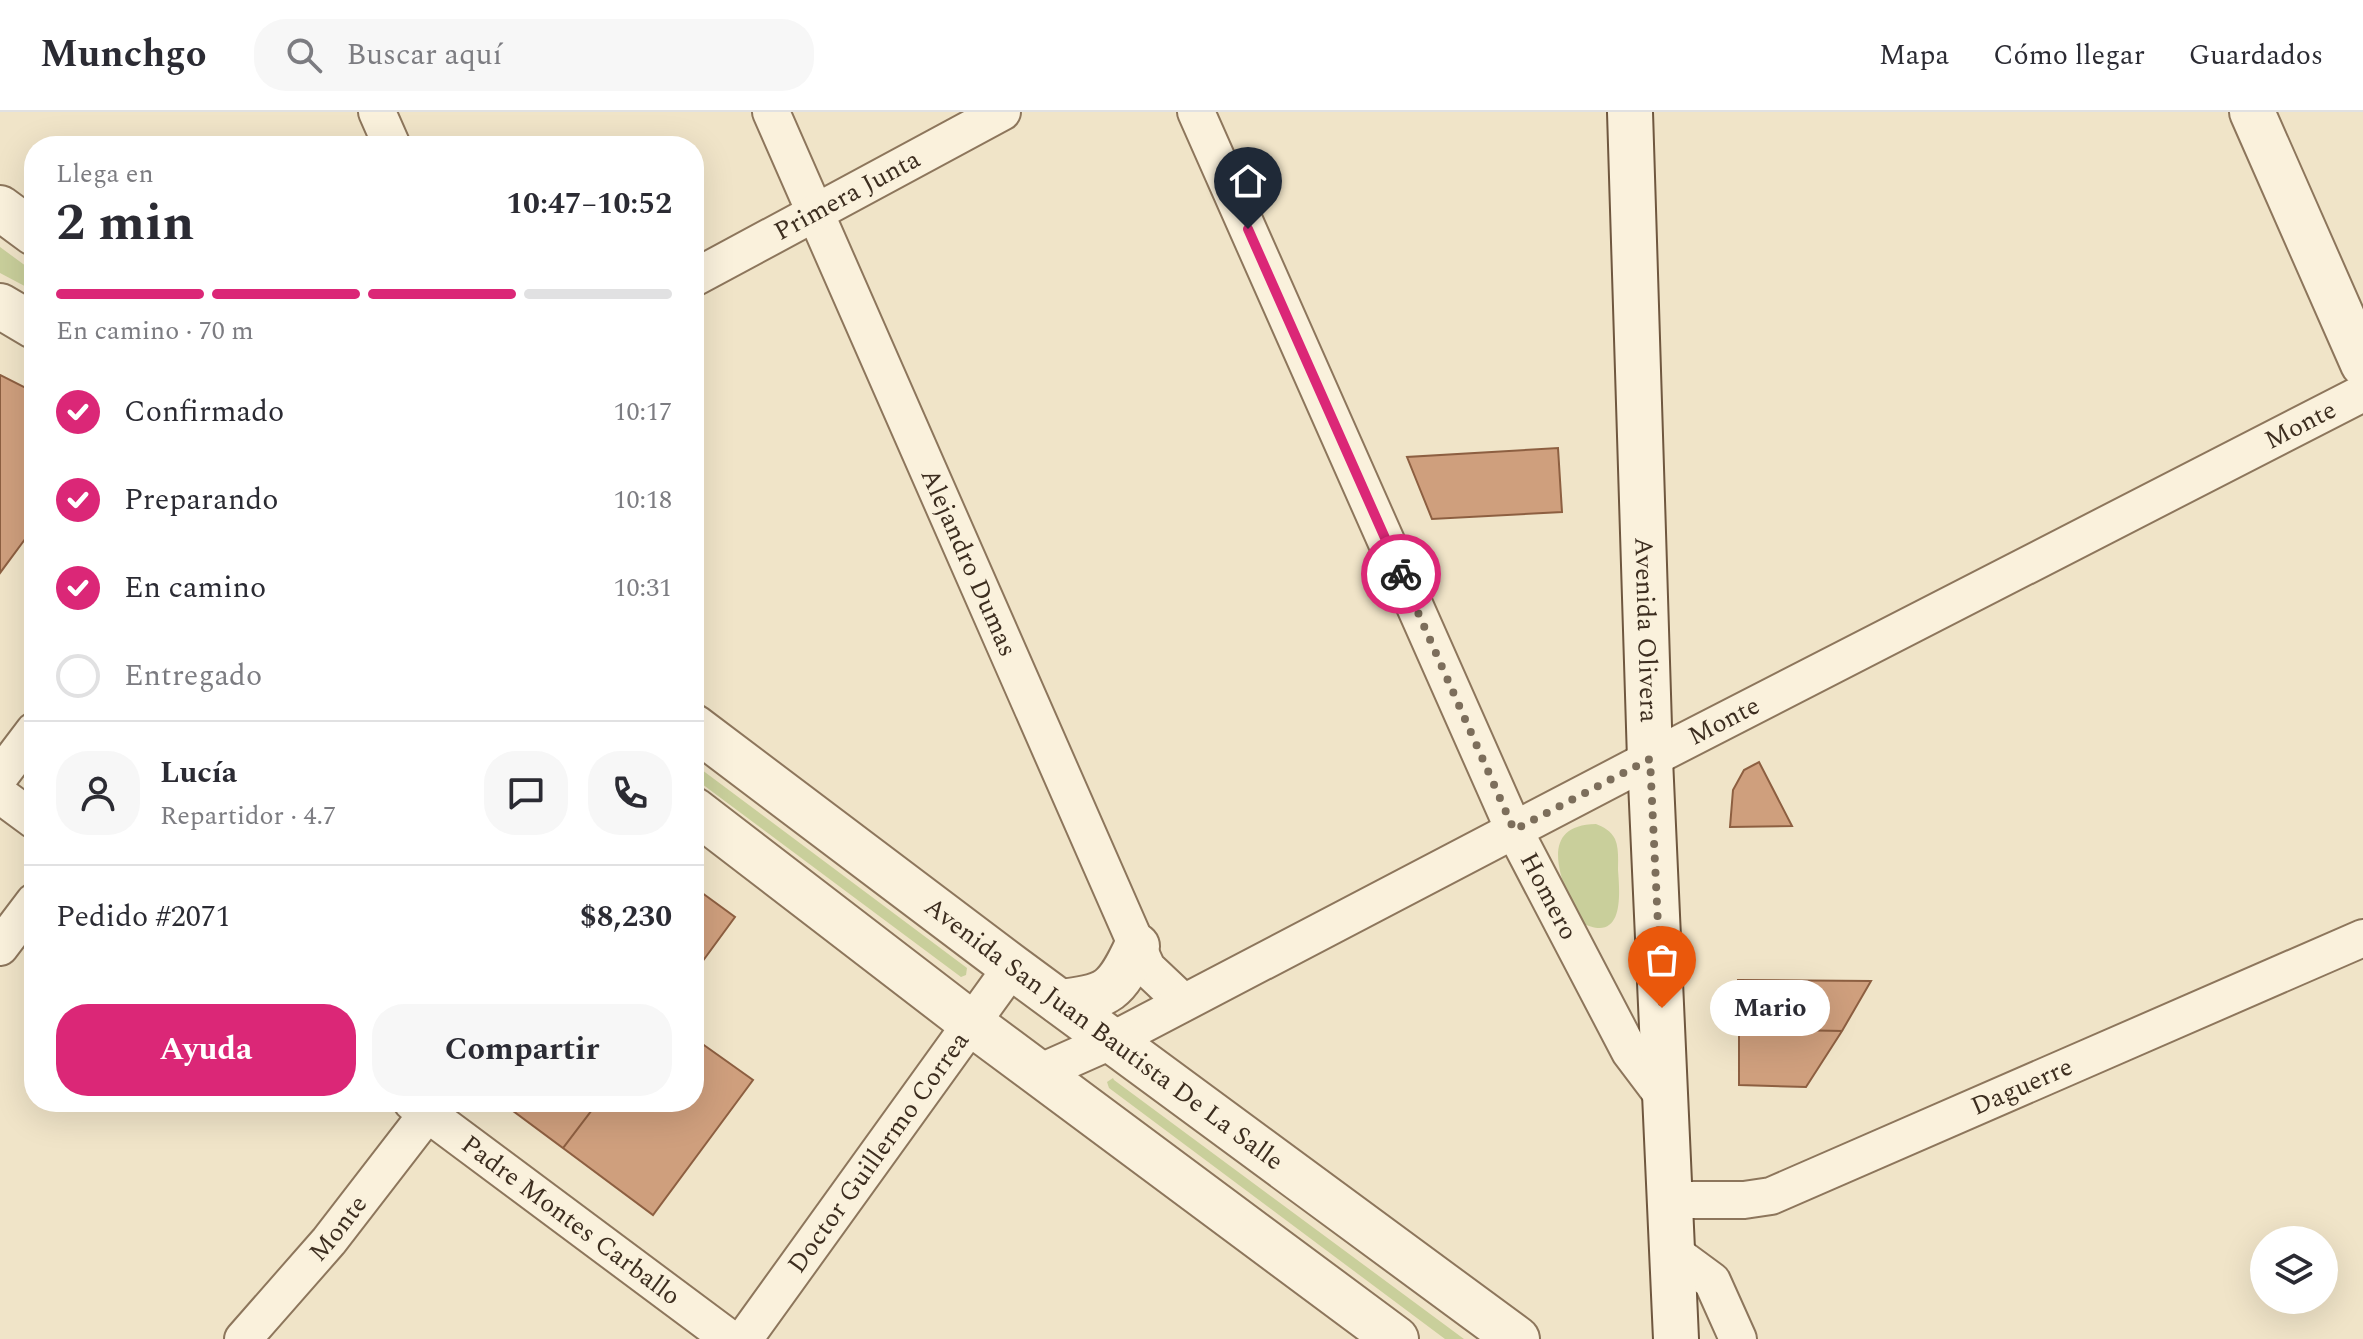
<!DOCTYPE html>
<html lang="es">
<meta charset="utf-8">
<style>
body{margin:0;font-family:Spectral,serif;background:#f7f7f7;color:#2b2b33;height:100vh;display:flex;flex-direction:column;font-size:30px;white-space:nowrap}
*{box-sizing:border-box;margin:0}
p{font-size:26px;color:#7c7c81}
.icon{flex:none;width:44px;height:44px;fill:none;stroke:currentColor;stroke-width:2;stroke-linecap:round;stroke-linejoin:round}
.map{position:relative;flex:1;overflow:hidden}
.panel{position:absolute;left:24px;top:24px;width:680px;height:976px;display:flex;flex-direction:column;background:#fff;border-radius:32px;box-shadow:0 8px 32px #0002}
.panel>*{flex:none}
.tools{position:absolute;left:2250px;top:1114px;display:grid;gap:16px}
.tools a{display:grid;place-items:center;width:88px;height:88px;border-radius:50%;background:#fff;box-shadow:0 8px 32px #0002;font-size:40px}
.pin{position:absolute;display:grid;place-items:center;width:68px;height:68px;color:#fff;margin:-82px -34px;border-radius:50% 50% 50% 0;rotate:-45deg;box-shadow:0 0 8px #0007}
.pin .icon{rotate:45deg}
.courier{position:absolute;display:grid;place-items:center;width:80px;height:80px;margin:-40px;border:6px solid #db2777;border-radius:50%;background:#fff;color:#222;box-shadow:0 2px 10px #0007}
.bubble{position:absolute;height:56px;border-radius:28px;background:#fff;box-shadow:0 8px 32px #0002;font-size:26px;font-weight:700;line-height:56px;text-align:center}
.overview em{font-style:normal;font-weight:700}
.overview div{display:flex;flex-direction:column-reverse}
.overview{display:flex;align-items:center;justify-content:space-between;height:136px;padding:0 32px}
h1{font-size:52px;font-weight:700;line-height:60px}
.bar{display:grid;grid-template-columns:repeat(4,1fr);gap:12px 8px;align-content:center;height:96px;padding:0 32px}
.bar i{height:10px;border-radius:6px;background:#e1e1e2}
.bar .on{background:#db2777}
.bar p{grid-column:span 4}
.line{display:flex;align-items:center;gap:20px;padding:0 32px;border-top:2px solid #e1e1e2}
.line div{flex:1}
.round{display:grid;place-items:center;flex:none;width:84px;height:84px;border-radius:32px;background:#f7f7f7}
ol{padding:0 32px;list-style:none}
li{display:flex;align-items:center;gap:24px;height:88px}
li p{margin-inline-start:auto}
li .icon{padding:8px;border-radius:50%;background:#db2777;color:#fff;stroke-width:4}
li:last-child{color:#7c7c81}
li i{width:44px;height:44px;border:4px solid #e1e1e2;border-radius:50%}
.button{display:flex;gap:16px;margin-top:auto;padding:16px 32px}
.button a{flex:1;height:92px;border-radius:32px;background:#db2777;color:#fff;font-size:32px;font-weight:700;line-height:92px;text-align:center}
.button a+a{background:#f7f7f7;color:#2b2b33}
header{display:flex;align-items:center;gap:48px;box-sizing:border-box;height:112px;padding:0 40px;background:#fff;border-bottom:2px solid #e1e1e2}
header strong{font-size:38px}
nav{display:flex;gap:44px;margin-inline-start:auto;font-size:28px}
.search{width:560px;height:72px;background:#f7f7f7;display:flex;align-items:center;gap:20px;box-sizing:border-box;padding:0 28px;border-radius:32px;color:#7c7c81;font-size:30px}
.map>svg:first-child{display:block}
.green{fill:#c9cf9b}
.building{fill:#cf9f7d;stroke:#8d5f41;stroke-width:2}
.lines{fill:none;stroke-linecap:round;stroke-linejoin:round}
.minor-casing{stroke:#8d765c;stroke-width:40}
.tertiary-casing{stroke:#8d765c;stroke-width:48}
.secondary-casing{stroke:#6f573f;stroke-width:48}
.minor{stroke:#faf1dc;stroke-width:36}
.tertiary{stroke:#faf1dc;stroke-width:44}
.secondary{stroke:#faf1dc;stroke-width:44}
.done{stroke:#7c6e5b;stroke-width:8;stroke-dasharray:0 14.4}
.route{stroke:#db2777;stroke-width:10}
.labels{text-anchor:middle;dominant-baseline:central;stroke-width:8;stroke-linejoin:round;paint-order:stroke}
.street-label{font-size:26px;fill:#3d2e20;stroke:#f7eed8}
</style>
<header>
<strong>Munchgo</strong>
<div class="search"><svg class="icon" aria-label="search" viewBox="0 0 24 24"><circle cx="10" cy="10" r="6"/><path d="M15 15l6 6"/></svg>Buscar aquí</div>
<nav><a>Mapa</a><a>Cómo llegar</a><a>Guardados</a></nav>
</header>
<div class="map">
<svg width="2363" height="1227" viewBox="0 0 2363 1227">
<rect width="100%" height="100%" fill="#f0e4c8"/>
<path class="green" d="M0,135L34,160V179L0,161Z
M694,652L967,856L966,863L961,865L694,666Z
M1596,712C1604,715 1611,719 1615,727C1619,736 1618,749 1618,758C1620,784 1624,833 1580,810C1565,778 1532,713 1596,712Z
M1113,966L1114,968L1464,1227H1445L1109,976L1107,970Z"/>
<path class="building" d="M0,263L34,280V415L0,461Z
M1558,336L1562,400L1432,407L1407,345Z
M1759,650L1792,714L1730,715L1733,678L1744,658Z
M694,775L735,805L694,861Z
M1738,868L1871,869L1842,919L1739,917Z
M1739,917L1842,919L1806,975L1739,973Z
M694,926L753,968L653,1103L563,1036L598,990H694Z
M501,990H598L563,1036Z"/>
<g class="lines">
<defs>
<g id="minor">
<path d="M377,0L392,34"/>
<path id="s1" d="M771,0L1137,834L1147,856L1183,890"/>
<path id="s2" d="M1196,0L1514,718L1630,940L1667,989"/>
<path id="s3" d="M694,166L1002,0"/>
<path d="M0,664L34,619"/>
<path d="M0,683L34,708"/>
<path d="M0,835L34,790"/>
<path id="s4" d="M1041,960L1113,928L1650,647L2363,281"/>
<path id="s5" d="M412,990L730,1227"/>
<path id="s6" d="M1671,1088H1744L1771,1084L2363,826"/>
<path d="M1674,1141L1712,1169L1738,1227"/>
<path id="s7" d="M243,1227L329,1129L427,1002"/>
<path id="s8" d="M744,1227L1012,855"/>
</g>
<g id="tertiary">
<path d="M2252,0L2363,252"/>
<path d="M0,96L34,121"/>
<path d="M0,194L34,214"/>
<path id="s9" d="M694,615L1012,855L1517,1227"/>
<path d="M694,698L971,911L1396,1227"/>
<path d="M1060,890C1109,885 1116,879 1137,834"/>
</g>
<g id="secondary">
<path id="s10" d="M1630,0L1650,647L1676,1227"/>
</g>
</defs>
<use href="#minor" class="minor-casing"/>
<use href="#tertiary" class="tertiary-casing"/>
<use href="#secondary" class="secondary-casing"/>
<use href="#minor" class="minor"/>
<use href="#tertiary" class="tertiary"/>
<use href="#secondary" class="secondary"/>
</g>
<g class="lines">
<path class="done" d="M1401,462L1514,718L1650,647L1662,896"/>
<path class="route" d="M1248,117L1401,462"/>
</g>
<g class="labels">
<g class="street-label">
<text stroke="none"><textPath href="#s3" startOffset="174">Primera Junta</textPath></text>
<text stroke="none"><textPath href="#s4" startOffset="1416">Monte</textPath></text>
<text stroke="none"><textPath href="#s1" startOffset="492">Alejandro Dumas</textPath></text>
<text stroke="none"><textPath href="#s10" startOffset="518">Avenida Olivera</textPath></text>
<text stroke="none"><textPath href="#s4" startOffset="768">Monte</textPath></text>
<text stroke="none"><textPath href="#s2" startOffset="860">Homero</textPath></text>
<text stroke="none"><textPath href="#s9" startOffset="512">Avenida San Juan Bautista De La Salle</textPath></text>
<text stroke="none"><textPath href="#s6" startOffset="374">Daguerre</textPath></text>
<text stroke="none"><textPath href="#s8" startOffset="230">Doctor Guillermo Correa</textPath></text>
<text stroke="none"><textPath href="#s5" startOffset="198">Padre Montes Carballo</textPath></text>
<text stroke="none"><textPath href="#s7" startOffset="146">Monte</textPath></text>
</g>
</g>
</svg>
<div class="tools">
<a><svg class="icon" aria-label="layers" viewBox="0 0 24 24"><path d="M12 4l9 5-9 5-9-5zM3 14l9 5 9-5"/></svg></a>
</div>
<div class="pin" style="left:1662px;top:896px;background:#ea580c"><svg class="icon" aria-label="bag" viewBox="0 0 24 24"><path d="M5 8h14l-1 12H6zM9 8a3 3 0 0 1 6 0"/></svg></div>
<div class="pin" style="left:1248px;top:117px;background:#1f2937"><svg class="icon" aria-label="home" viewBox="0 0 24 24"><path d="M3 11l9-7 9 7M6 9v11h12V9"/></svg></div>
<div class="courier" style="left:1401px;top:462px"><svg class="icon" aria-label="bike" viewBox="0 0 24 24"><circle cx="6" cy="16" r="4"/><circle cx="18" cy="16" r="4"/><path d="M6 16l4-8h5l3 8M10 8l3 8H6M13 5h3"/></svg></div>
<div class="bubble" style="left:1710px;top:868px;width:120px">Mario</div>
<section class="panel">
<div class="overview"><div><h1>2 min</h1><p>Llega en</p></div><em>10:47–10:52</em></div>
<div class="bar"><i class="on"></i><i class="on"></i><i class="on"></i><i></i><p>En camino · 70 m</p></div>
<ol>
<li><svg class="icon" aria-label="check" viewBox="0 0 24 24"><path d="M5 12l5 5 9-10"/></svg>Confirmado<p>10:17</p></li>
<li><svg class="icon" aria-label="check" viewBox="0 0 24 24"><path d="M5 12l5 5 9-10"/></svg>Preparando<p>10:18</p></li>
<li><svg class="icon" aria-label="check" viewBox="0 0 24 24"><path d="M5 12l5 5 9-10"/></svg>En camino<p>10:31</p></li>
<li><i></i>Entregado</li>
</ol>
<div class="line" style="height:144px"><a class="round"><svg class="icon" aria-label="person" viewBox="0 0 24 24"><circle cx="12" cy="8" r="4"/><path d="M4 21q1-7 8-7t8 7"/></svg></a><div><b>Lucía</b><p>Repartidor · 4.7</p></div><a class="round"><svg class="icon" aria-label="chat" viewBox="0 0 24 24"><path d="M4 5h16v11H9l-5 4z"/></svg></a><a class="round"><svg class="icon" aria-label="phone" viewBox="0 0 24 24"><path d="M5 4h4l2 5-3 2q2 4 5 5l2-3 5 2v4C11 20 4 13 5 4z"/></svg></a></div>
<div class="line" style="height:104px"><div>Pedido #2071</div><b>$8,230</b></div>
<div class="button"><a>Ayuda</a><a>Compartir</a></div>
</section>
</div>
